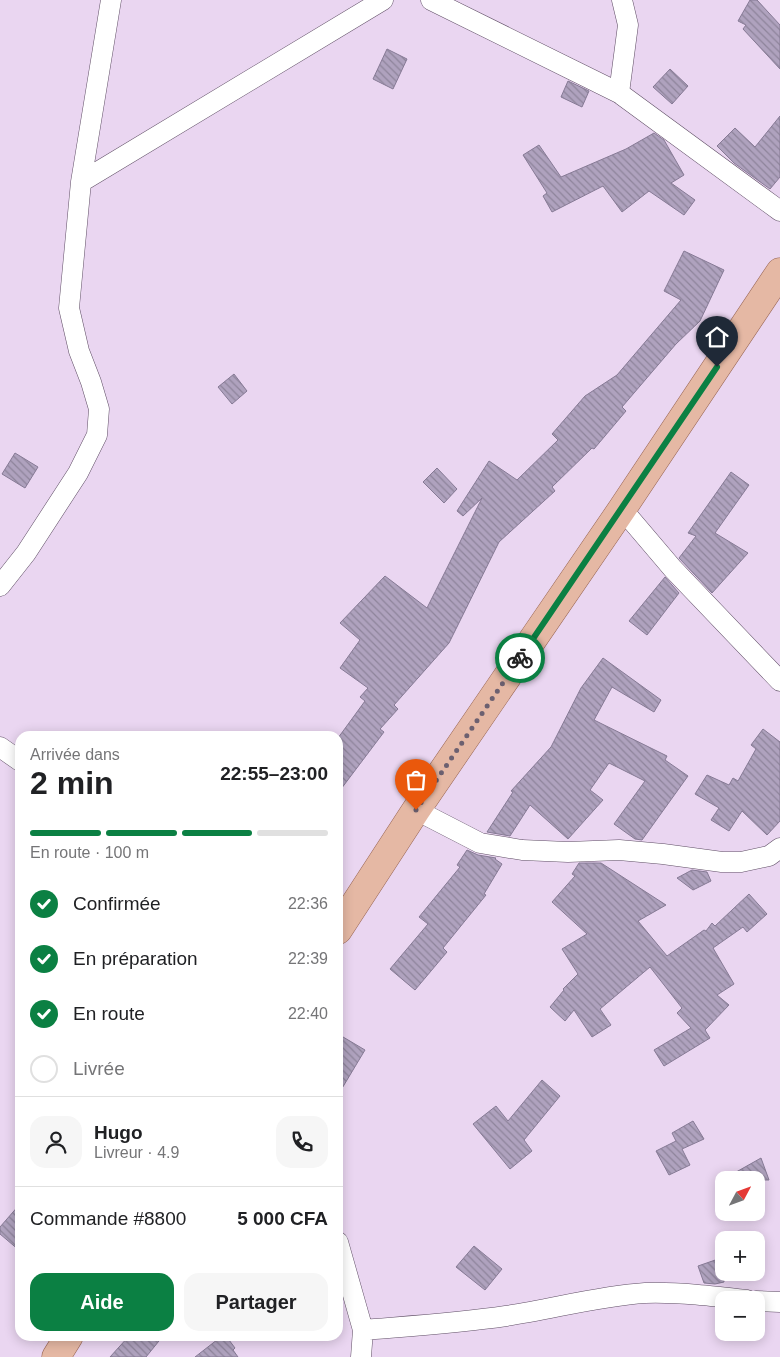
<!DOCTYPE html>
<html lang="fr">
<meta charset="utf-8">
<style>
body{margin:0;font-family:Helvetica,sans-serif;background:#f6f6f6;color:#202124;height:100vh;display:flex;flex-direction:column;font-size:19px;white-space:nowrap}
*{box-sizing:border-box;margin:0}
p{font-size:16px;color:#757577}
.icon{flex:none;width:28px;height:28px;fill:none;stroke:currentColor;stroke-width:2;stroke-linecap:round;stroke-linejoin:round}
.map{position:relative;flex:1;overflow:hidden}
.details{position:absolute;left:15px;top:731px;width:328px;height:610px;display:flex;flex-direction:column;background:#fff;border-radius:15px;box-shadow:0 2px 12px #0003}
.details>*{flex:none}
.needle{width:32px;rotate:49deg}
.buttons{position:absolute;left:715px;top:1171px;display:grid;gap:10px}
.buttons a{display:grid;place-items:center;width:50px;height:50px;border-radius:10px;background:#fff;box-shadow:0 2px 12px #0003;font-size:25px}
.pin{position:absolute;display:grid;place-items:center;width:42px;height:42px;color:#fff;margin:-51px -21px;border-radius:50% 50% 50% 0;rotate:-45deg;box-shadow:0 0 5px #0007}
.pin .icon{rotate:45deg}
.courier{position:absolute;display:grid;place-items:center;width:50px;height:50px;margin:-25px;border:4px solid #0b8043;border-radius:50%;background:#fff;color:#222;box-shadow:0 1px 6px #0007}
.summary em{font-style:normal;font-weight:800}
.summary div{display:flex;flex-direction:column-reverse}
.summary{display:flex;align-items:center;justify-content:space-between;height:85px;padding:0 15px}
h1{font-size:32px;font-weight:800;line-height:38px}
.bar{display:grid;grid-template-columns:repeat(4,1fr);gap:8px 5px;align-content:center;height:60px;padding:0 15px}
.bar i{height:6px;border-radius:4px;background:#e0e0e0}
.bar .selected{background:#0b8043}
.bar p{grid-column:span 4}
.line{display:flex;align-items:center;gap:12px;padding:0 15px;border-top:1px solid #e0e0e0}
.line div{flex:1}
.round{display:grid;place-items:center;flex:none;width:52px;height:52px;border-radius:15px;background:#f6f6f6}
ol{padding:0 15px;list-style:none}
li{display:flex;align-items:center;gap:15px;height:55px}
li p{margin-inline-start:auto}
li .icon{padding:5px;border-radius:50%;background:#0b8043;color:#fff;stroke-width:4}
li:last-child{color:#757577}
li i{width:28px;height:28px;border:2px solid #e0e0e0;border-radius:50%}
.action{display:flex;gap:10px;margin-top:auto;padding:10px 15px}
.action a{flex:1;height:58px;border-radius:15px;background:#0b8043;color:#fff;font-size:20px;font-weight:800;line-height:58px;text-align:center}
.action a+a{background:#f6f6f6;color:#202124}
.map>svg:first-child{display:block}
.building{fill:url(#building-back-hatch);stroke:#867a95}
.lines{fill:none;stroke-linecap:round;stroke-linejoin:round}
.minor-casing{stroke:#5f4e65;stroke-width:21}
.primary-casing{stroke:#976452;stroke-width:29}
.minor{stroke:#fff;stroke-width:20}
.primary{stroke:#e5b8a4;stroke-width:28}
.done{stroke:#6c6070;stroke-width:5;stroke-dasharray:0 9}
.route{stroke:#0b8043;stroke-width:6}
</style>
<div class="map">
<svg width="780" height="1357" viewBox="0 0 780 1357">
<defs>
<pattern id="building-back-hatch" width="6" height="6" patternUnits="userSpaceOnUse" patternTransform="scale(1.25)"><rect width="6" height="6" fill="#afa2be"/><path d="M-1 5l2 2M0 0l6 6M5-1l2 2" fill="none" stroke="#8e849b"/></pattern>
</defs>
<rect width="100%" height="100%" fill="#ead6f1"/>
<path class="building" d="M750,0H757L780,25V69L743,29L746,25L738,21Z
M387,49L407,59L393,89L373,79Z
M670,69L688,86L672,104L653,87Z
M568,81L589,91L582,107L561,97Z
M780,116V177L770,189L734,163L717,146L735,128L755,147Z
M654,133L664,140L684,175L671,183L695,200L684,215L649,191L622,212L603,186L552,212L543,196L547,193L523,155L539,145L561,177L626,149Z
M684,251L724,270L700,321L676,344L622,407L626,411L594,449L592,448L552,487L555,491L499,542L449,643L394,705L398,709L380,729L384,732L338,793V738L365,701L360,697L368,688L340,668L360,640L340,623L385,576L427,608L482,498L463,516L457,511L489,461L517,480L558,440L552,434L585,396L617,375L681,300L664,291Z
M234,374L247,391L232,404L218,387Z
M15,453L38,467L25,488L2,474Z
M437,468L457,489L444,503L423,482Z
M731,472L749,485L715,533L748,553L712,593L679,558L696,536L688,533Z
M665,577L679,593L647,635L629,621Z
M603,658L661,700L654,712L612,687L594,720L667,756L665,760L688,776L642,840L635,839L614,824L645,781L609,763L590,790L603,800L568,839L530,805L510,836L487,832L513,792L511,791L551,747L581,688Z
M763,729L780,742V821L767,835L742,811L729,831L711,820L719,808L695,794L707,775L729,785L733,778L738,781L756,749L751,745Z
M467,850L478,855L496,858L495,859L502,864L484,894L486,895L443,948L447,952L415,990L390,969L428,924L419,917L460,867L457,865Z
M579,863H601L666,905L638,921L667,956L704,930L706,931L712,923L715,926L749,894L767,914L747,932L743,927L713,948L734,984L717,995L729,1005L705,1030L710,1038L664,1066L654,1050L691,1028L677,1013L682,1008L650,967L600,1009L611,1025L592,1037L574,1010L565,1021L550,1007L564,990L563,989L578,974L562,949L587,934L552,902L575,876L572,874Z
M692,870L707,872L711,881L693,890L677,878Z
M338,1034L365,1050L338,1095Z
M542,1080L560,1096L524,1140L532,1151L510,1169L473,1124L496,1106L508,1121Z
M693,1121L704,1139L682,1149L690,1165L669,1175L656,1151L676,1141L672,1133Z
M761,1158L769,1180H722Z
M20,1204V1251L0,1234V1227Z
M474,1246L502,1269L485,1290L456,1267Z
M724,1257V1282L715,1284L704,1283L698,1266Z
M129,1336H163L146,1357H110Z
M222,1336H226L235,1348L233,1350L238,1357H195Z"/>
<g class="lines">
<defs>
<path id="minor" d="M431,0L619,93L780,211
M619,93L628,25L622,0
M81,182L383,0
M622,509L673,569L780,681
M0,586L26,553L78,473L97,435L99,409L91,382L79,351L69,308L81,182L111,0
M0,747L20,761
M416,810L480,843L522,850L568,852L619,850L663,854L722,862H741L769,856L780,848
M338,1242L363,1330L361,1357
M756,1301L780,1302
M363,1330C411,1326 459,1323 506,1316C553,1309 598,1296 645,1293C679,1292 713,1296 747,1300"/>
<path id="primary" d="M338,930L416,810L622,509L780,272
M56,1357L69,1336"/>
</defs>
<use href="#minor" class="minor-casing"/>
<use href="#primary" class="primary-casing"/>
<use href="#minor" class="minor"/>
<use href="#primary" class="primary"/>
</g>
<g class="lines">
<path class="done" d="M416,810L520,658"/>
<path class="route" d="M520,658L717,367"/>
</g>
</svg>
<div class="buttons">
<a><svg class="needle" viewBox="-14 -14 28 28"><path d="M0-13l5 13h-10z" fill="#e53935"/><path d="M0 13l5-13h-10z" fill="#757577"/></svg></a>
<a>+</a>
<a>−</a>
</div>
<div class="pin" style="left:416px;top:810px;background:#ea580c"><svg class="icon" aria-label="bag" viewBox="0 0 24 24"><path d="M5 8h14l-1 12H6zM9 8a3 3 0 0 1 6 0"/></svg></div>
<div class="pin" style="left:717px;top:367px;background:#1f2937"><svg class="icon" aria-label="home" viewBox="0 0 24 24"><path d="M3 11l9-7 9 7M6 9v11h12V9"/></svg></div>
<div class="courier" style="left:520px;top:658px"><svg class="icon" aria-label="bike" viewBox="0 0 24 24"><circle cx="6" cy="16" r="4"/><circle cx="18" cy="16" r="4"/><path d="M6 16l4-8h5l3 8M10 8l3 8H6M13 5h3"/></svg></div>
<section class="details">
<div class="summary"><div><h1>2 min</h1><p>Arrivée dans</p></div><em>22:55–23:00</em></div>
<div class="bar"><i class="selected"></i><i class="selected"></i><i class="selected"></i><i></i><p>En route · 100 m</p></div>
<ol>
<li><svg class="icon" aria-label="check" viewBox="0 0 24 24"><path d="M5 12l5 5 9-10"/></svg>Confirmée<p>22:36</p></li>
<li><svg class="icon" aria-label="check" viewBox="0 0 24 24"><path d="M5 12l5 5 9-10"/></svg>En préparation<p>22:39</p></li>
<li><svg class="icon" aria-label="check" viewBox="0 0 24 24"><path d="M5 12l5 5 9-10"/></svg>En route<p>22:40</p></li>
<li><i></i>Livrée</li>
</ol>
<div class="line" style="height:90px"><a class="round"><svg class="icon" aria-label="person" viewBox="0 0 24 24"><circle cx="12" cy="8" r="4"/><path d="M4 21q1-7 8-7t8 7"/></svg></a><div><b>Hugo</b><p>Livreur · 4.9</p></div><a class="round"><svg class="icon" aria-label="phone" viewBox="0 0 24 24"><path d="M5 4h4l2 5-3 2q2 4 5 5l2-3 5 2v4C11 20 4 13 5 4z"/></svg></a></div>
<div class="line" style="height:65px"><div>Commande #8800</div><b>5 000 CFA</b></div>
<div class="action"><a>Aide</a><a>Partager</a></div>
</section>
</div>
